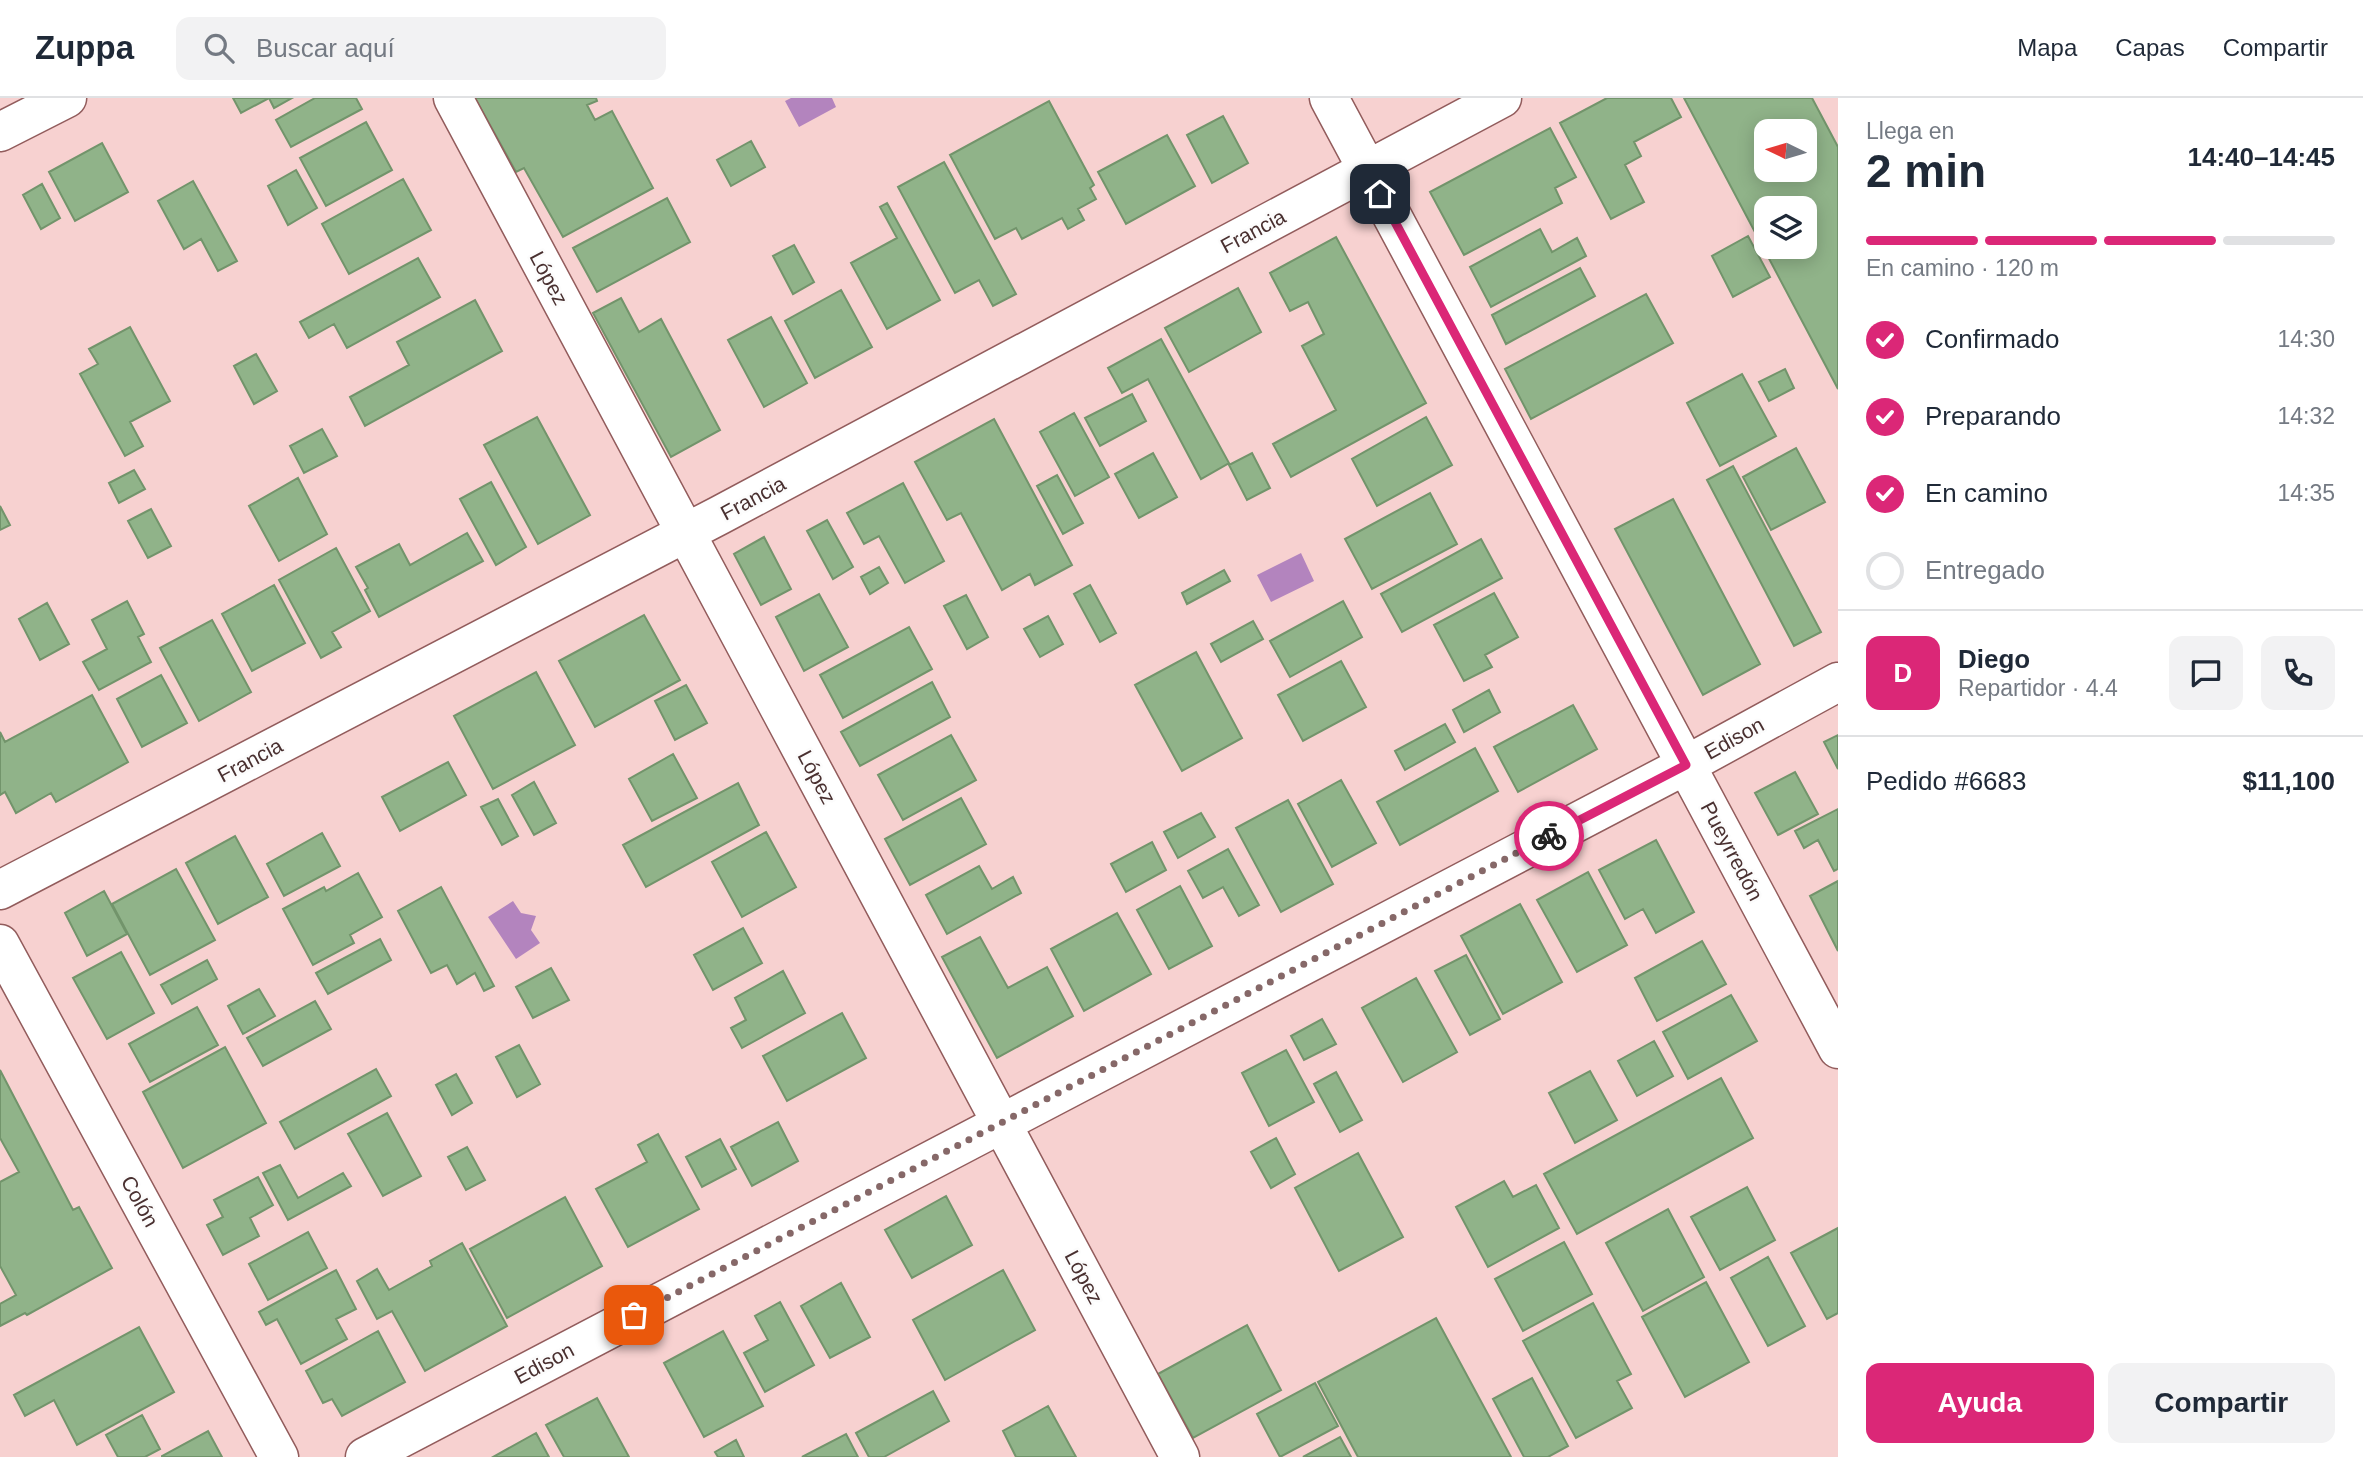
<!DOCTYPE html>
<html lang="es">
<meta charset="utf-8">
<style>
body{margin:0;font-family:Helvetica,sans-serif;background:#f2f2f3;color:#1f2937;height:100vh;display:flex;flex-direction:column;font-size:26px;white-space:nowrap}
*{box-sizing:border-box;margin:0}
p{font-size:23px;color:#747a83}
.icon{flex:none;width:38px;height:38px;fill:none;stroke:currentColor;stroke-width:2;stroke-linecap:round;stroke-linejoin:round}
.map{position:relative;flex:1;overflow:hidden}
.sheet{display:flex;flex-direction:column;background:#fff;width:525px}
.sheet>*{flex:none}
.needle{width:46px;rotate:275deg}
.tools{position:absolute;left:1754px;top:21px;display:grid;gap:14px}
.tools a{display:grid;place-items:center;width:63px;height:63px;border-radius:14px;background:#fff;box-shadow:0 4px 18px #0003;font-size:35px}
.pin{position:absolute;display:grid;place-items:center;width:60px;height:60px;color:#fff;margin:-30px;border-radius:14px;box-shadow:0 4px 10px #0006}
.courier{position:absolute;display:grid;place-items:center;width:70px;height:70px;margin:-35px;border:5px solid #db2777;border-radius:50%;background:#fff;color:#222;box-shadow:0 2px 9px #0007}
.head em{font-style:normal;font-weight:600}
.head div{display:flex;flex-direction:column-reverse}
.head{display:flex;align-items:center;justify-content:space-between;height:119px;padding:0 28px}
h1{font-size:46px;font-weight:600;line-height:52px}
.bar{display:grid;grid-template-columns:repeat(4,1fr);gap:10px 7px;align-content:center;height:84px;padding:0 28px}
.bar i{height:9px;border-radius:5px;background:#e0e1e3}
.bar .selected{background:#db2777}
.bar p{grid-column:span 4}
.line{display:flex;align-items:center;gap:18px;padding:0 28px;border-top:2px solid #e0e1e3}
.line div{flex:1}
.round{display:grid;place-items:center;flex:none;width:74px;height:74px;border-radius:14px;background:#f2f2f3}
ol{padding:0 28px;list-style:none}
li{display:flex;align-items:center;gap:21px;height:77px}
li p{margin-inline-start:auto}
li .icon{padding:7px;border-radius:50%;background:#db2777;color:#fff;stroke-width:4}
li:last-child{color:#747a83}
li i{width:38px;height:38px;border:4px solid #e0e1e3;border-radius:50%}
.cta{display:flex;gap:14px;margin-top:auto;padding:14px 28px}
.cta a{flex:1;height:80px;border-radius:14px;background:#db2777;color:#fff;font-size:28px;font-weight:600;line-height:80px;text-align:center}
.cta a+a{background:#f2f2f3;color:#1f2937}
header{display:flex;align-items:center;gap:42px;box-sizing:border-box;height:98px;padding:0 35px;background:#fff;border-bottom:2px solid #e0e1e3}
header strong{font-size:33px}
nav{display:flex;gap:38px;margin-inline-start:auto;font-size:24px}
.search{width:490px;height:63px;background:#f2f2f3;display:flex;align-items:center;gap:18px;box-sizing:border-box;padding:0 24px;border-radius:14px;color:#747a83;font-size:26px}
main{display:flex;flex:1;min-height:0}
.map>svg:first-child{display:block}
.water{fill:#b384be}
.building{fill:#90b389;stroke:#72946b;stroke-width:2;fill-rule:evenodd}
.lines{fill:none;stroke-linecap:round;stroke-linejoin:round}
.street-casing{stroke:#925c5c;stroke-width:41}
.street{stroke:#fff;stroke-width:38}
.done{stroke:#866868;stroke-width:7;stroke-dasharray:0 12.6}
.route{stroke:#db2777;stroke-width:9}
.labels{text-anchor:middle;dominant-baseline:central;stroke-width:5;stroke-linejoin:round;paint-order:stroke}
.street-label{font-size:21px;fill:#493030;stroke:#fcfcfc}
</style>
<header>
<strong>Zuppa</strong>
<div class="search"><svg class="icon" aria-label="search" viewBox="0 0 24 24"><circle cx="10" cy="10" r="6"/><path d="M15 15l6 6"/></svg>Buscar aquí</div>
<nav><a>Mapa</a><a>Capas</a><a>Compartir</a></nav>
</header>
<main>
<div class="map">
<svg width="1838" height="1359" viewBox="0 0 1838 1359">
<rect width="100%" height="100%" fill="#f7d1d0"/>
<path class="water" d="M791,0H832L836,9L799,29L785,3Z
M1301,455L1314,483L1271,504L1257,477Z
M513,803L521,815L536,818L531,832L540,845L516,861L488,819Z"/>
<path class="building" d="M233,0H292L274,10L269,0L241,15Z
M315,0H356L362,11L291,49L276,22Z
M475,0H596L597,3L587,7L595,22L612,13L653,90L563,139L524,70L516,74Z
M1607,0H1671L1681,19L1634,44L1641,58L1625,67L1644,104L1611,121L1560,25Z
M1684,0H1812L1838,49V291ZM1766,33H1804V72H1766ZM1766,110H1804V149H1766Z
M1049,3L1094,87L1090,90L1096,101L1078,111L1084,122L1068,131L1062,120L1022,141L1016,130L995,141L950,57Z
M1223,18L1248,65L1212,85L1187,37Z
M366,24L392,72L326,108L300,60Z
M1550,30L1576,79L1555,90L1562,105L1464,157L1430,94Z
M1167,37L1195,88L1126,126L1098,74Z
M751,43L765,69L731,88L717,62Z
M102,45L128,94L75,123L49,74Z
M944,64L1016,196L993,208L979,182L955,195L898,89Z
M296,72L317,110L288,127L268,88Z
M403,81L431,132L349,176L322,126Z
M193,83L237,163L218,173L201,141L184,151L158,103Z
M42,86L60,120L41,131L23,97Z
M667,100L690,144L597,194L573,150Z
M887,105L940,202L887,231L851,165L897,140L880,109Z
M1540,131L1552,154L1577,140L1586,158L1491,209L1470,169Z
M1748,138L1770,179L1733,199L1712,158Z
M1336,139L1426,305L1291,379L1273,346L1336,312L1302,248L1324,236L1308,204L1290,213L1270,175Z
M794,147L814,184L793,196L773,158Z
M418,160L440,199L347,250L334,226L309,240L300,224Z
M1580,170L1595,198L1506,246L1492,217Z
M1238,190L1261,234L1189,274L1165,230Z
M841,192L872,249L815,280L785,223Z
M1646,196L1673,245L1531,321L1505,271Z
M621,200L639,234L661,221L720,332L671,359L593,215Z
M475,202L502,253L365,328L350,299L409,267L397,244Z
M771,219L807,285L764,309L728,242Z
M130,229L170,303L130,324L143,348L125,358L80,276L98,266L89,251Z
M1161,241L1229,365L1201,381L1148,281L1122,295L1108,270Z
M256,256L277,293L254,306L234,268Z
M1785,271L1794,290L1769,303L1759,284Z
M1742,276L1776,338L1720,368L1687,305Z
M1132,296L1146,323L1100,348L1085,320Z
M1074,315L1109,379L1075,398L1040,334Z
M537,319L590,417L538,446L484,347Z
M1426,319L1452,367L1377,408L1352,361Z
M994,321L1072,467L1035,487L1030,476L1002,492L961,415L947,422L915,364Z
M322,331L337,358L304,375L290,348Z
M1796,350L1825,404L1771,432L1743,379Z
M1153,355L1177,399L1139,420L1115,376Z
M1252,355L1270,390L1247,402L1229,367Z
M1733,368L1821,534L1794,548L1707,382Z
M134,372L145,391L119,405L109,385Z
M1057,377L1083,425L1063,436L1037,388Z
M298,380L327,436L279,463L249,408Z
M491,384L526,449L496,467L460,401Z
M903,385L944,463L905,485L879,438L864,446L847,415Z
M1430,395L1457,446L1372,491L1345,441Z
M1673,401L1760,566L1703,597L1615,431Z
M0,408L10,427L0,432Z
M151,411L171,448L148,460L128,423Z
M827,422L853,469L833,481L807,433Z
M467,435L483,463L379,519L365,492L368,490L356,469L399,446L410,467Z
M764,439L791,491L761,507L734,456Z
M1481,441L1502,480L1402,534L1381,496Z
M336,450L370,513L332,534L341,549L321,560L279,482Z
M879,469L888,485L870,496L861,479Z
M1224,472L1230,483L1187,506L1182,495Z
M274,487L305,545L252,573L222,516Z
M1090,487L1116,535L1100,544L1074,496Z
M1494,495L1518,539L1485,557L1492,569L1464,583L1434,527Z
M819,496L848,549L804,573L776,519Z
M966,497L988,539L967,551L944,508Z
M127,503L144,536L138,539L151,564L99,592L83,564L107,551L92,522Z
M1343,503L1362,539L1290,579L1270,543Z
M47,505L69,546L40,562L19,521Z
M644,517L680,582L595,629L559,563Z
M1048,518L1063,546L1040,559L1024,531Z
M212,522L251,594L199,623L160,550Z
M1253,523L1263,541L1221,564L1211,546Z
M909,529L932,571L843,620L820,577Z
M1196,554L1242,640L1182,673L1135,587Z
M1341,563L1366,609L1303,643L1278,597Z
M536,574L575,647L493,691L454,618Z
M161,577L187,625L142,649L117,601Z
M932,584L950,619L860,668L841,634Z
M686,587L707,625L675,642L655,603Z
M1489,592L1500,614L1464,634L1453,612Z
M92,597L128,664L56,704L51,695L16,715L5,694L0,697V634L5,644Z
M1573,607L1597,651L1518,694L1494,649Z
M1445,626L1455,644L1405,672L1395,653Z
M951,637L976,682L903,722L878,677Z
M1838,637V671L1824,644Z
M1475,650L1498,693L1400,747L1377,704Z
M673,656L697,700L652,723L629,681Z
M448,664L466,697L400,733L382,699Z
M1795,674L1818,716L1778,737L1755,695Z
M1341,682L1376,745L1332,769L1298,706Z
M534,684L556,725L534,737L512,697Z
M738,685L759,727L646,789L623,747Z
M961,700L986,746L910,787L885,741Z
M498,701L518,738L502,747L481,709Z
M1288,702L1333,786L1281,814L1236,730Z
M1838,711V771L1834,773L1818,742L1804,750L1795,733Z
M1201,715L1215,739L1178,760L1164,734Z
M766,734L796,789L742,819L712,764Z
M322,735L340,768L284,798L267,766Z
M235,738L268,799L218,826L186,765Z
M1656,742L1694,814L1656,835L1643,811L1625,821L1599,772Z
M1152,744L1166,772L1126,794L1111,766Z
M1228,751L1259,807L1239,818L1223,789L1203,800L1188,773Z
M979,768L992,791L1013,779L1021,795L947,836L926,797Z
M176,771L215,842L150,877L112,806Z
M1588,774L1627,847L1577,874L1537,802Z
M358,775L382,819L350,837L354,845L313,867L283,811L324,789L326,793Z
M1838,783V853L1810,798Z
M1180,788L1212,848L1169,871L1137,812Z
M441,789L494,888L484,893L475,875L457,886L447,867L431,875L398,813Z
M104,793L127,836L87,858L65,815Z
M1520,806L1562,884L1503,916L1461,838Z
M1117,815L1151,876L1084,913L1051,851Z
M743,830L762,865L713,892L694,857Z
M980,839L1008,890L1047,869L1073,918L997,960L942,859Z
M380,841L391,862L328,896L316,875Z
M1702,843L1726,886L1657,923L1635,880Z
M121,854L154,915L107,941L73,880Z
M1466,857L1500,921L1470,937L1435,873Z
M207,862L217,881L172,906L161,887Z
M551,870L569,902L533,920L516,889Z
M783,873L805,915L742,950L731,930L746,922L735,900Z
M1416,880L1457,954L1403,984L1362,910Z
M259,891L275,918L243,936L228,908Z
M1731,897L1757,943L1688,981L1663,934Z
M315,903L331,931L263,968L247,940Z
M197,909L218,947L150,984L129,946Z
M842,915L866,960L787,1003L763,958Z
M1322,921L1336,946L1304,962L1291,938Z
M1654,943L1673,978L1637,998L1618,963Z
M519,947L540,986L517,999L496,959Z
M225,949L266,1025L183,1070L143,994Z
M1286,952L1314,1004L1269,1028L1242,975Z
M376,971L391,998L295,1051L280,1024Z
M0,972L73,1112L79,1109L112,1170L27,1217L25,1215L0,1228V1206L16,1197L0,1168V1084L19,1074L0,1040Z
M1590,973L1617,1022L1575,1045L1549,995Z
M1336,974L1362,1022L1340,1034L1314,986Z
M456,976L472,1005L452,1017L436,987Z
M1721,980L1753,1040L1577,1136L1544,1076Z
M387,1015L421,1078L383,1098L348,1036Z
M778,1024L798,1063L752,1088L731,1049Z
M658,1036L699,1111L628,1149L596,1091L647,1064L638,1047Z
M1276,1040L1295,1076L1271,1090L1251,1054Z
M720,1041L736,1071L702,1089L686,1059Z
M467,1049L485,1082L466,1092L448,1059Z
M1358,1055L1403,1139L1339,1173L1295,1090Z
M280,1067L298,1100L343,1075L351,1088L288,1122L263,1075Z
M258,1079L273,1107L250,1120L259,1138L223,1157L207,1127L223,1119L214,1102Z
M1504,1083L1513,1099L1536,1087L1559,1130L1488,1169L1456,1109Z
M1747,1089L1775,1142L1720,1172L1691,1119Z
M946,1098L972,1147L912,1180L885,1132Z
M565,1099L602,1168L507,1220L470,1151Z
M1668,1111L1704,1179L1643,1213L1606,1145Z
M1838,1130V1215L1827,1221L1791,1155Z
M308,1134L327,1170L268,1202L249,1166Z
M1564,1144L1592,1196L1523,1233L1495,1181Z
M462,1145L507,1228L425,1273L392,1213L377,1221L357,1183L377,1171L389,1192L432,1168L430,1163Z
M1768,1159L1805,1228L1768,1248L1731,1180Z
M336,1172L356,1211L336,1221L347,1241L301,1266L277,1221L266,1227L259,1214Z
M1003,1172L1035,1232L945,1282L913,1222Z
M1706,1184L1749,1264L1685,1299L1642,1219Z
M841,1185L870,1239L830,1260L801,1208Z
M780,1204L814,1267L765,1294L744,1255L768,1242L755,1218Z
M1593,1205L1631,1276L1617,1283L1632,1310L1576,1340L1523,1243Z
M1436,1220L1511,1359H1358L1318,1284Z
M1247,1227L1281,1292L1193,1340L1158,1276Z
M139,1229L174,1294L77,1347L54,1302L25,1318L14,1297Z
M378,1233L405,1284L342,1318L332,1301L323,1305L306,1273Z
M723,1233L763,1308L704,1339L664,1265Z
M1532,1280L1568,1348L1548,1359H1524L1493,1301Z
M1315,1285L1338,1328L1280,1359L1257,1316Z
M933,1293L949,1323L884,1359H869L856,1335Z
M597,1300L629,1359H564L546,1327Z
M1048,1308L1076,1359H1016L1003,1333Z
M142,1317L160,1351L145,1359H118L106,1337Z
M208,1333L222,1359H162V1358Z
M536,1335L549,1359H493Z
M846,1336L858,1359H802Z
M1340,1339L1351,1359H1303Z
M736,1342L744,1359H718L715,1354Z"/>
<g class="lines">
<defs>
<path id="street" d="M453,0L1180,1359
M1329,0L1838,951
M0,34L67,0
M0,792L720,417L1502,0
M0,846L279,1359
M365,1359L1686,667L1838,584"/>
</defs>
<use href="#street" class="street-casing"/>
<use href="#street" class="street"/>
</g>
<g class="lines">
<path class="done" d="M634,1217L1549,738"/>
<path class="route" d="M1380,96L1686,667L1549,738"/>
</g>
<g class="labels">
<g class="street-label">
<text transform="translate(1253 133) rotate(-28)">Francia</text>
<text transform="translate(549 180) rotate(62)">López</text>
<text transform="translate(753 400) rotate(-28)">Francia</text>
<text transform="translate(1734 640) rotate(-29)">Edison</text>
<text transform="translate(250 662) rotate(-28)">Francia</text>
<text transform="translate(817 679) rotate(62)">López</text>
<text transform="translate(1732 753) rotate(62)">Pueyrredón</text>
<text transform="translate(140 1103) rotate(61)">Colón</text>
<text transform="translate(1084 1179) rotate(62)">López</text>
<text transform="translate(544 1265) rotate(-28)">Edison</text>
</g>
</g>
</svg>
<div class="tools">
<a><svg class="needle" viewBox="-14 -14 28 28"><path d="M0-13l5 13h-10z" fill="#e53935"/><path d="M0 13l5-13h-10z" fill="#747a83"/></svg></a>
<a><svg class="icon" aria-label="layers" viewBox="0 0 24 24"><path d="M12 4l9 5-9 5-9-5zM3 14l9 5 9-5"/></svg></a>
</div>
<div class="pin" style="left:634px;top:1217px;background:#ea580c"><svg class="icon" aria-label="bag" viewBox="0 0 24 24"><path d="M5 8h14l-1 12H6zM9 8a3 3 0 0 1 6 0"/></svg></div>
<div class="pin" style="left:1380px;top:96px;background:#1f2937"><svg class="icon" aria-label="home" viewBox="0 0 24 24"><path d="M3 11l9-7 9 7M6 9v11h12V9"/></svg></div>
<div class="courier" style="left:1549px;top:738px"><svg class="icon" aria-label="bike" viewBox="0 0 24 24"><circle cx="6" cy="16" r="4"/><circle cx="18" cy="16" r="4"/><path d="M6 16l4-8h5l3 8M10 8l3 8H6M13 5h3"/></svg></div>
</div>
<section class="sheet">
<div class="head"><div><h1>2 min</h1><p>Llega en</p></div><em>14:40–14:45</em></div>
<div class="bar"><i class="selected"></i><i class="selected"></i><i class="selected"></i><i></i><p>En camino · 120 m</p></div>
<ol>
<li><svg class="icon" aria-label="check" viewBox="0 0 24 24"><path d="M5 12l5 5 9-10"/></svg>Confirmado<p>14:30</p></li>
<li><svg class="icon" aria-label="check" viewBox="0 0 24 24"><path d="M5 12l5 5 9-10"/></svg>Preparando<p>14:32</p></li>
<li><svg class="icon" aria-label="check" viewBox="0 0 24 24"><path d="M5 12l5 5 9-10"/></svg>En camino<p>14:35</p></li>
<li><i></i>Entregado</li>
</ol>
<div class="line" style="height:126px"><b class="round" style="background:#db2777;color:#fff">D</b><div><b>Diego</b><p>Repartidor · 4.4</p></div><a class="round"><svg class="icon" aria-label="chat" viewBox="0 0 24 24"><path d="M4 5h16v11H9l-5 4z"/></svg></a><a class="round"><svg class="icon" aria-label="phone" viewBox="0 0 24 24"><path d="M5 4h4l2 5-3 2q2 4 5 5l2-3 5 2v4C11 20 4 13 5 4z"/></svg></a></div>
<div class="line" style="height:91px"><div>Pedido #6683</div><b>$11,100</b></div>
<div class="cta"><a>Ayuda</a><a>Compartir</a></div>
</section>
</main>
